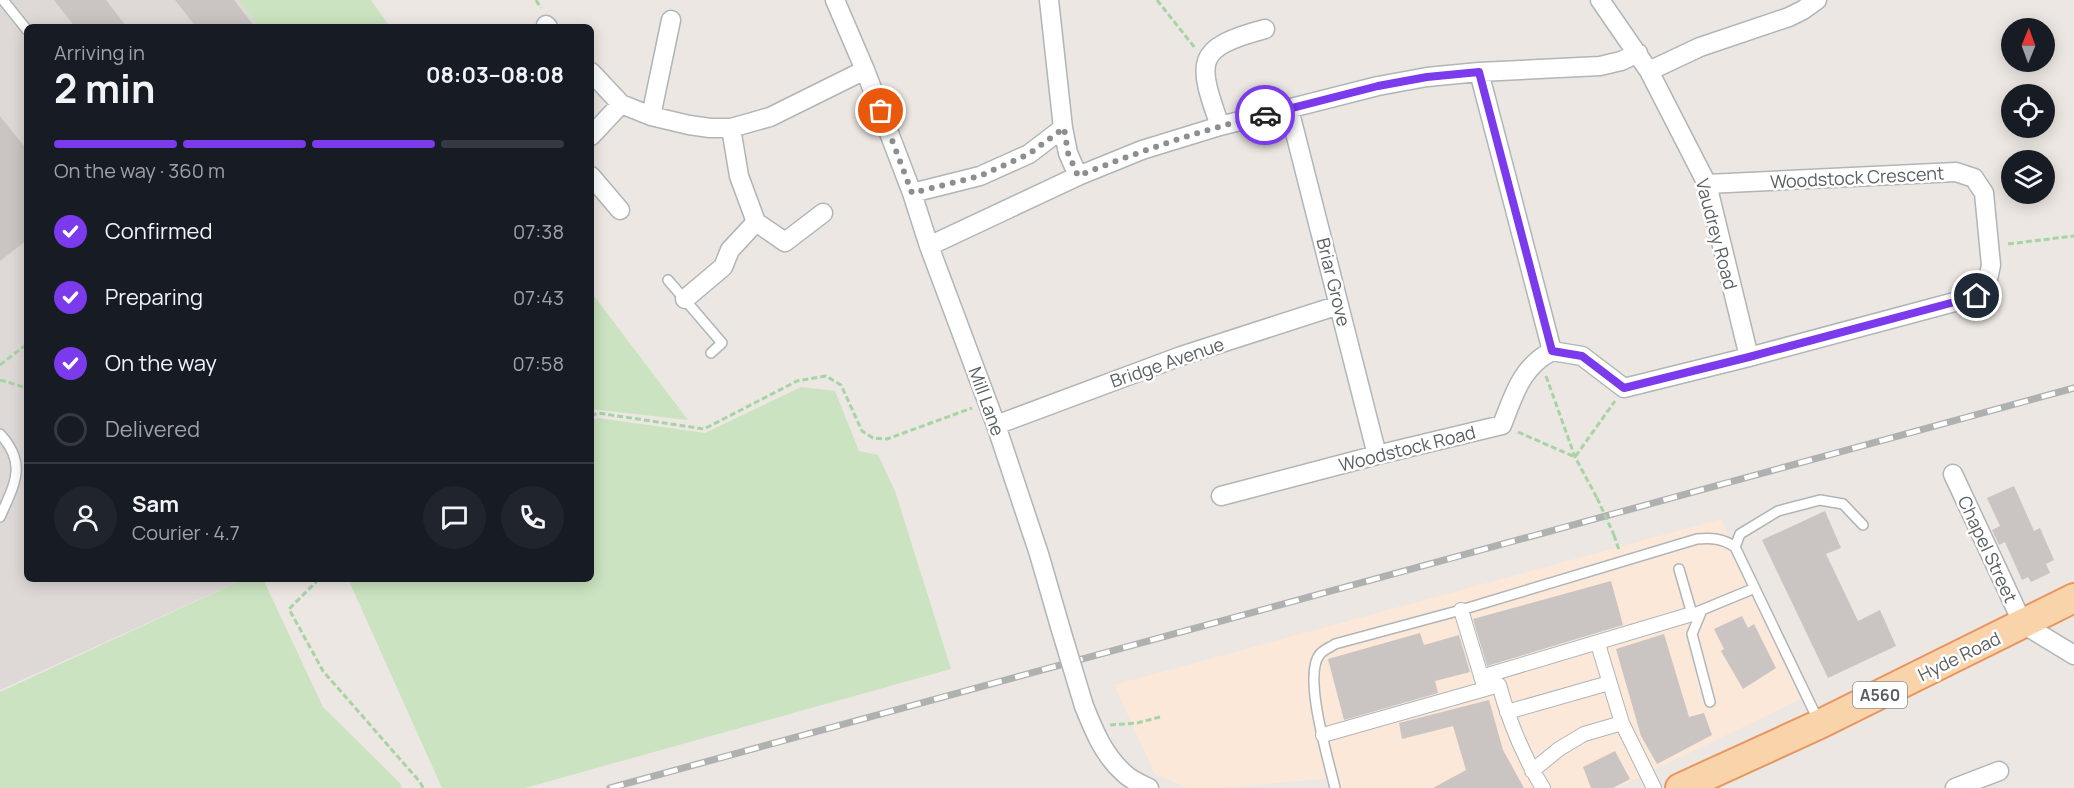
<!DOCTYPE html>
<meta charset="utf-8">
<style>
body{margin:0;font-family:Manrope,sans-serif;background:#20242c;color:#f1f3f6;height:100vh;display:flex;flex-direction:column;font-size:22px;white-space:nowrap}
*{box-sizing:border-box;margin:0}
p{font-size:20px;color:#9ea1a6}
.icon{flex:none;width:33px;height:33px;fill:none;stroke:currentColor;stroke-width:2;stroke-linecap:round;stroke-linejoin:round}
.map{position:relative;flex:1;overflow:hidden}
.side{position:absolute;left:24px;top:24px;width:570px;height:558px;display:flex;flex-direction:column;background:#171b24;border-radius:9px;box-shadow:0 3px 15px #0003}
.side>*{flex:none}
.needle{width:39px;rotate:1deg}
.tools{position:absolute;left:2001px;top:18px;display:grid;gap:12px}
.tools a{display:grid;place-items:center;width:54px;height:54px;border-radius:50%;background:#171b24;box-shadow:0 3px 15px #0003;font-size:30px}
.pin{position:absolute;display:grid;place-items:center;width:51px;height:51px;color:#fff;margin:-26px;border:3px solid #fff;border-radius:50%;box-shadow:0 2px 6px #0007}
.courier{position:absolute;display:grid;place-items:center;width:60px;height:60px;margin:-30px;border:4px solid #7c3aed;border-radius:50%;background:#fff;color:#222;box-shadow:0 2px 8px #0007}
.overview em{font-style:normal;font-weight:700}
.overview div{display:flex;flex-direction:column-reverse}
.overview{display:flex;align-items:center;justify-content:space-between;height:102px;padding:0 30px}
h1{font-size:39px;font-weight:700;line-height:45px}
.bar{display:grid;grid-template-columns:repeat(4,1fr);gap:9px 6px;align-content:center;height:72px;padding:0 30px}
.bar i{height:8px;border-radius:4px;background:#363941}
.bar .selected{background:#7c3aed}
.bar p{grid-column:span 4}
.line{display:flex;align-items:center;gap:15px;padding:0 30px;border-top:2px solid #363941}
.line div{flex:1}
.round{display:grid;place-items:center;flex:none;width:63px;height:63px;border-radius:32px;background:#20242c}
ol{padding:0 30px;list-style:none}
li{display:flex;align-items:center;gap:18px;height:66px}
li p{margin-inline-start:auto}
li .icon{padding:6px;border-radius:50%;background:#7c3aed;color:#fff;stroke-width:4}
li:last-child{color:#9ea1a6}
li i{width:33px;height:33px;border:3px solid #363941;border-radius:50%}
.map>svg:first-child{display:block}
.commercial{fill:#fbe8d8}
.industrial{fill:#ded9d7}
.green{fill:#cbe3c0}
.building{fill:#cac4c2}
.lines{fill:none;stroke-linecap:round;stroke-linejoin:round}
.service-casing{stroke:#b0b5b7;stroke-width:12}
.pedestrian-casing{stroke:#b0b5b7;stroke-width:16}
.minor-casing{stroke:#b0b5b7;stroke-width:21}
.primary-casing{stroke:#e89660;stroke-width:32}
.path{stroke:#a7d4a4;stroke-width:3;stroke-dasharray:6 3;stroke-linecap:butt}
.service{stroke:#fff;stroke-width:9}
.pedestrian{stroke:#fff;stroke-width:14}
.minor{stroke:#fff;stroke-width:18}
.primary{stroke:#f9d3aa;stroke-width:28}
.rail-casing{stroke:#afb0b0;stroke-width:7}
.rail{stroke:#fff;stroke-width:4.5;stroke-dasharray:14;stroke-linecap:butt}
.minor-bridge-casing{stroke:#b0b5b7;stroke-width:21;stroke-linecap:butt}
.path-bridge{stroke:#a7d4a4;stroke-width:3;stroke-dasharray:6 3;stroke-linecap:butt}
.minor-bridge{stroke:#fff;stroke-width:18}
.done{stroke:#8d8f8f;stroke-width:6;stroke-dasharray:0 10.8}
.route{stroke:#7c3aed;stroke-width:8}
.labels{text-anchor:middle;dominant-baseline:central;stroke-width:5;stroke-linejoin:round;paint-order:stroke}
.shield{fill:#fff;stroke:#8c9091;stroke-width:1.5}
.shield-label{font-size:16px;font-weight:bold;fill:#5a6062}
.street-label{font-size:18px;fill:#5a6062;stroke:#fff}
</style>
<div class="map">
<svg width="2074" height="788" viewBox="0 0 2074 788">
<rect width="100%" height="100%" fill="#ece7e2"/>
<path class="commercial" d="M1721,519L1805,697L1617,788H1342L1323,779L1220,788H1188L1155,774L1114,685Z"/>
<path class="industrial" d="M0,0H238L259,27H27V579H244L0,690Z"/>
<path class="green" d="M238,0H371L390,27H259Z
M591,292L688,420L591,409Z
M801,387L835,391L859,451L878,455L895,491L951,669L525,788H442L349,581L356,579H591V421L598,418L705,433Z
M244,579H263L323,707L400,783L402,788H0V692Z"/>
<path class="building" d="M54,0H106L127,27H75Z
M175,0H234L255,27H196Z
M0,116L27,150V240L0,261Z
M2014,486L2034,531L2040,528L2054,560L2046,564L2050,573L2031,582L2028,577L2022,580L2005,542L1999,545L1992,530L2000,526L1987,498Z
M1825,511L1841,548L1826,554L1858,621L1880,610L1896,646L1828,678L1762,540Z
M1611,581L1623,625L1487,666L1473,619Z
M1742,616L1748,628L1754,624L1776,668L1743,689L1721,651L1724,649L1714,629Z
M1420,633L1424,645L1459,635L1470,672L1435,681L1438,693L1344,720L1328,659Z
M1664,634L1689,717L1704,713L1712,735L1657,764L1641,736L1616,649Z
M1489,700L1503,750L1524,788H1433L1466,770L1453,726L1402,739L1399,723Z
M1615,751L1630,779L1613,788H1591L1583,767Z"/>
<g class="lines">
<defs>
<path id="service" d="M3,0L27,30
M668,280L722,343L711,353
M0,434C28,464 14,485 0,517
M1679,569L1692,614L1755,588
M1702,610L1692,634L1710,702
M1819,722L1735,547L1740,534L1778,511L1820,500L1843,504L1863,525
M1335,788C1329,761 1302,675 1320,654C1323,650 1331,647 1335,644L1461,610L1697,539C1712,538 1722,538 1735,547"/>
<path id="pedestrian" d="M1598,644L1622,723L1654,788
M1481,677L1692,614
M1485,689L1499,685C1509,721 1523,756 1543,788
M1507,712L1609,683
M1323,735L1485,689L1461,610
M1532,771L1559,749L1584,734L1622,723"/>
<path id="minor" d="M835,0L865,70L912,193L929,246L996,425L1039,554L1061,630
M1049,0L1063,128L1068,153L1078,176
M1600,0L1649,71L1707,184L1749,357
M546,25L548,27
M1649,71L1700,47L1789,17L1803,10L1817,0
M591,72L621,104L651,116L689,125L710,128H731L770,117L865,70
M1479,72L1552,351
M1289,109L1377,455
M651,116L671,20
M1220,126C1197,61 1194,48 1265,29
M591,136L621,104
M591,176L620,210
M912,193L980,176L1029,154L1063,128
M756,222L785,242L823,213
M929,246L1078,176L1142,150L1220,126L1378,86L1427,77L1479,72L1600,66L1621,61L1638,53
M685,299L723,267L730,250L756,222L739,176L731,128
M1552,351L1582,356L1624,388L1749,357L1977,296L1987,284L1991,265L1984,193L1974,178L1956,172L1707,184
M996,425L1181,356L1339,305
M1953,474L2023,624L2074,655
M1221,496L1377,455L1502,425C1514,395 1521,367 1552,351
M1084,706C1094,731 1104,756 1125,774C1131,780 1141,784 1149,788
M1955,788L1999,771"/>
<path id="primary" d="M1680,788L1820,724L2074,598"/>
</defs>
<use href="#service" class="service-casing"/>
<use href="#pedestrian" class="pedestrian-casing"/>
<use href="#minor" class="minor-casing"/>
<use href="#primary" class="primary-casing"/>
<path class="path" d="M536,0L541,8
M1157,0L1195,48
M2008,244L2074,236
M0,365L27,344
M1546,376L1575,457L1597,498
M0,380L27,388
M591,416L598,413L704,429L797,381L826,376L841,385L862,431L873,438L887,439L972,408
M1518,432L1575,457L1615,401
M1614,535L1619,550
M319,579L289,609L323,671L420,782L423,788
M1110,725L1137,723L1160,717"/>
<use href="#service" class="service"/>
<use href="#pedestrian" class="pedestrian"/>
<use href="#minor" class="minor"/>
<use href="#primary" class="primary"/>
<defs>
<path id="rail" d="M610,788L2074,388"/>
</defs>
<use href="#rail" class="rail-casing"/>
<use href="#rail" class="rail"/>
<defs>
<path id="minor-bridge" d="M1061,630L1084,706"/>
</defs>
<use href="#minor-bridge" class="minor-bridge-casing"/>
<path class="path-bridge" d="M1597,498L1614,535"/>
<use href="#minor-bridge" class="minor-bridge"/>
</g>
<g class="lines">
<path class="done" d="M881,111L912,193L980,176L1029,154L1064,128L1068,153L1078,176C1140,151 1201,130 1265,115"/>
<path class="route" d="M1265,115L1378,86L1427,77L1479,72L1552,351L1582,356L1624,388L1749,357L1977,296"/>
</g>
<g class="labels">
<rect class="shield" x="1853" y="682" width="54" height="26" rx="4.5"/>
<g class="shield-label">
<text x="1880" y="695">A560</text>
</g>
<g class="street-label">
<text transform="translate(1857 177) rotate(-3)">Woodstock Crescent</text>
<text transform="translate(1717 234) rotate(75)">Vaudrey Road</text>
<text transform="translate(1334 282) rotate(76)">Briar Grove</text>
<text transform="translate(1167 362) rotate(-19)">Bridge Avenue</text>
<text transform="translate(987 401) rotate(70)">Mill Lane</text>
<text transform="translate(1407 448) rotate(-14)">Woodstock Road</text>
<text transform="translate(1988 549) rotate(65)">Chapel Street</text>
<text transform="translate(1959 656) rotate(-26)">Hyde Road</text>
</g>
</g>
</svg>
<div class="tools">
<a><svg class="needle" viewBox="-14 -14 28 28"><path d="M0-13l5 13h-10z" fill="#e53935"/><path d="M0 13l5-13h-10z" fill="#9ea1a6"/></svg></a>
<a><svg class="icon" aria-label="locate" viewBox="0 0 24 24"><circle cx="12" cy="12" r="6"/><path d="M12 2v4M12 18v4M2 12h4M18 12h4"/></svg></a>
<a><svg class="icon" aria-label="layers" viewBox="0 0 24 24"><path d="M12 4l9 5-9 5-9-5zM3 14l9 5 9-5"/></svg></a>
</div>
<div class="pin" style="left:881px;top:111px;background:#ea580c"><svg class="icon" aria-label="bag" viewBox="0 0 24 24"><path d="M5 8h14l-1 12H6zM9 8a3 3 0 0 1 6 0"/></svg></div>
<div class="pin" style="left:1977px;top:296px;background:#1f2937"><svg class="icon" aria-label="home" viewBox="0 0 24 24"><path d="M3 11l9-7 9 7M6 9v11h12V9"/></svg></div>
<div class="courier" style="left:1265px;top:115px"><svg class="icon" aria-label="car" viewBox="0 0 24 24"><path d="M5 17H2v-5l4-1 3-4h7l3 4 3 1v5h-3M9 17h6M6 11h13"/><circle cx="7" cy="17" r="2"/><circle cx="17" cy="17" r="2"/></svg></div>
<section class="side">
<div class="overview"><div><h1>2 min</h1><p>Arriving in</p></div><em>08:03–08:08</em></div>
<div class="bar"><i class="selected"></i><i class="selected"></i><i class="selected"></i><i></i><p>On the way · 360 m</p></div>
<ol>
<li><svg class="icon" aria-label="check" viewBox="0 0 24 24"><path d="M5 12l5 5 9-10"/></svg>Confirmed<p>07:38</p></li>
<li><svg class="icon" aria-label="check" viewBox="0 0 24 24"><path d="M5 12l5 5 9-10"/></svg>Preparing<p>07:43</p></li>
<li><svg class="icon" aria-label="check" viewBox="0 0 24 24"><path d="M5 12l5 5 9-10"/></svg>On the way<p>07:58</p></li>
<li><i></i>Delivered</li>
</ol>
<div class="line" style="height:108px"><a class="round"><svg class="icon" aria-label="person" viewBox="0 0 24 24"><circle cx="12" cy="8" r="4"/><path d="M4 21q1-7 8-7t8 7"/></svg></a><div><b>Sam</b><p>Courier · 4.7</p></div><a class="round"><svg class="icon" aria-label="chat" viewBox="0 0 24 24"><path d="M4 5h16v11H9l-5 4z"/></svg></a><a class="round"><svg class="icon" aria-label="phone" viewBox="0 0 24 24"><path d="M5 4h4l2 5-3 2q2 4 5 5l2-3 5 2v4C11 20 4 13 5 4z"/></svg></a></div>
</section>
</div>
